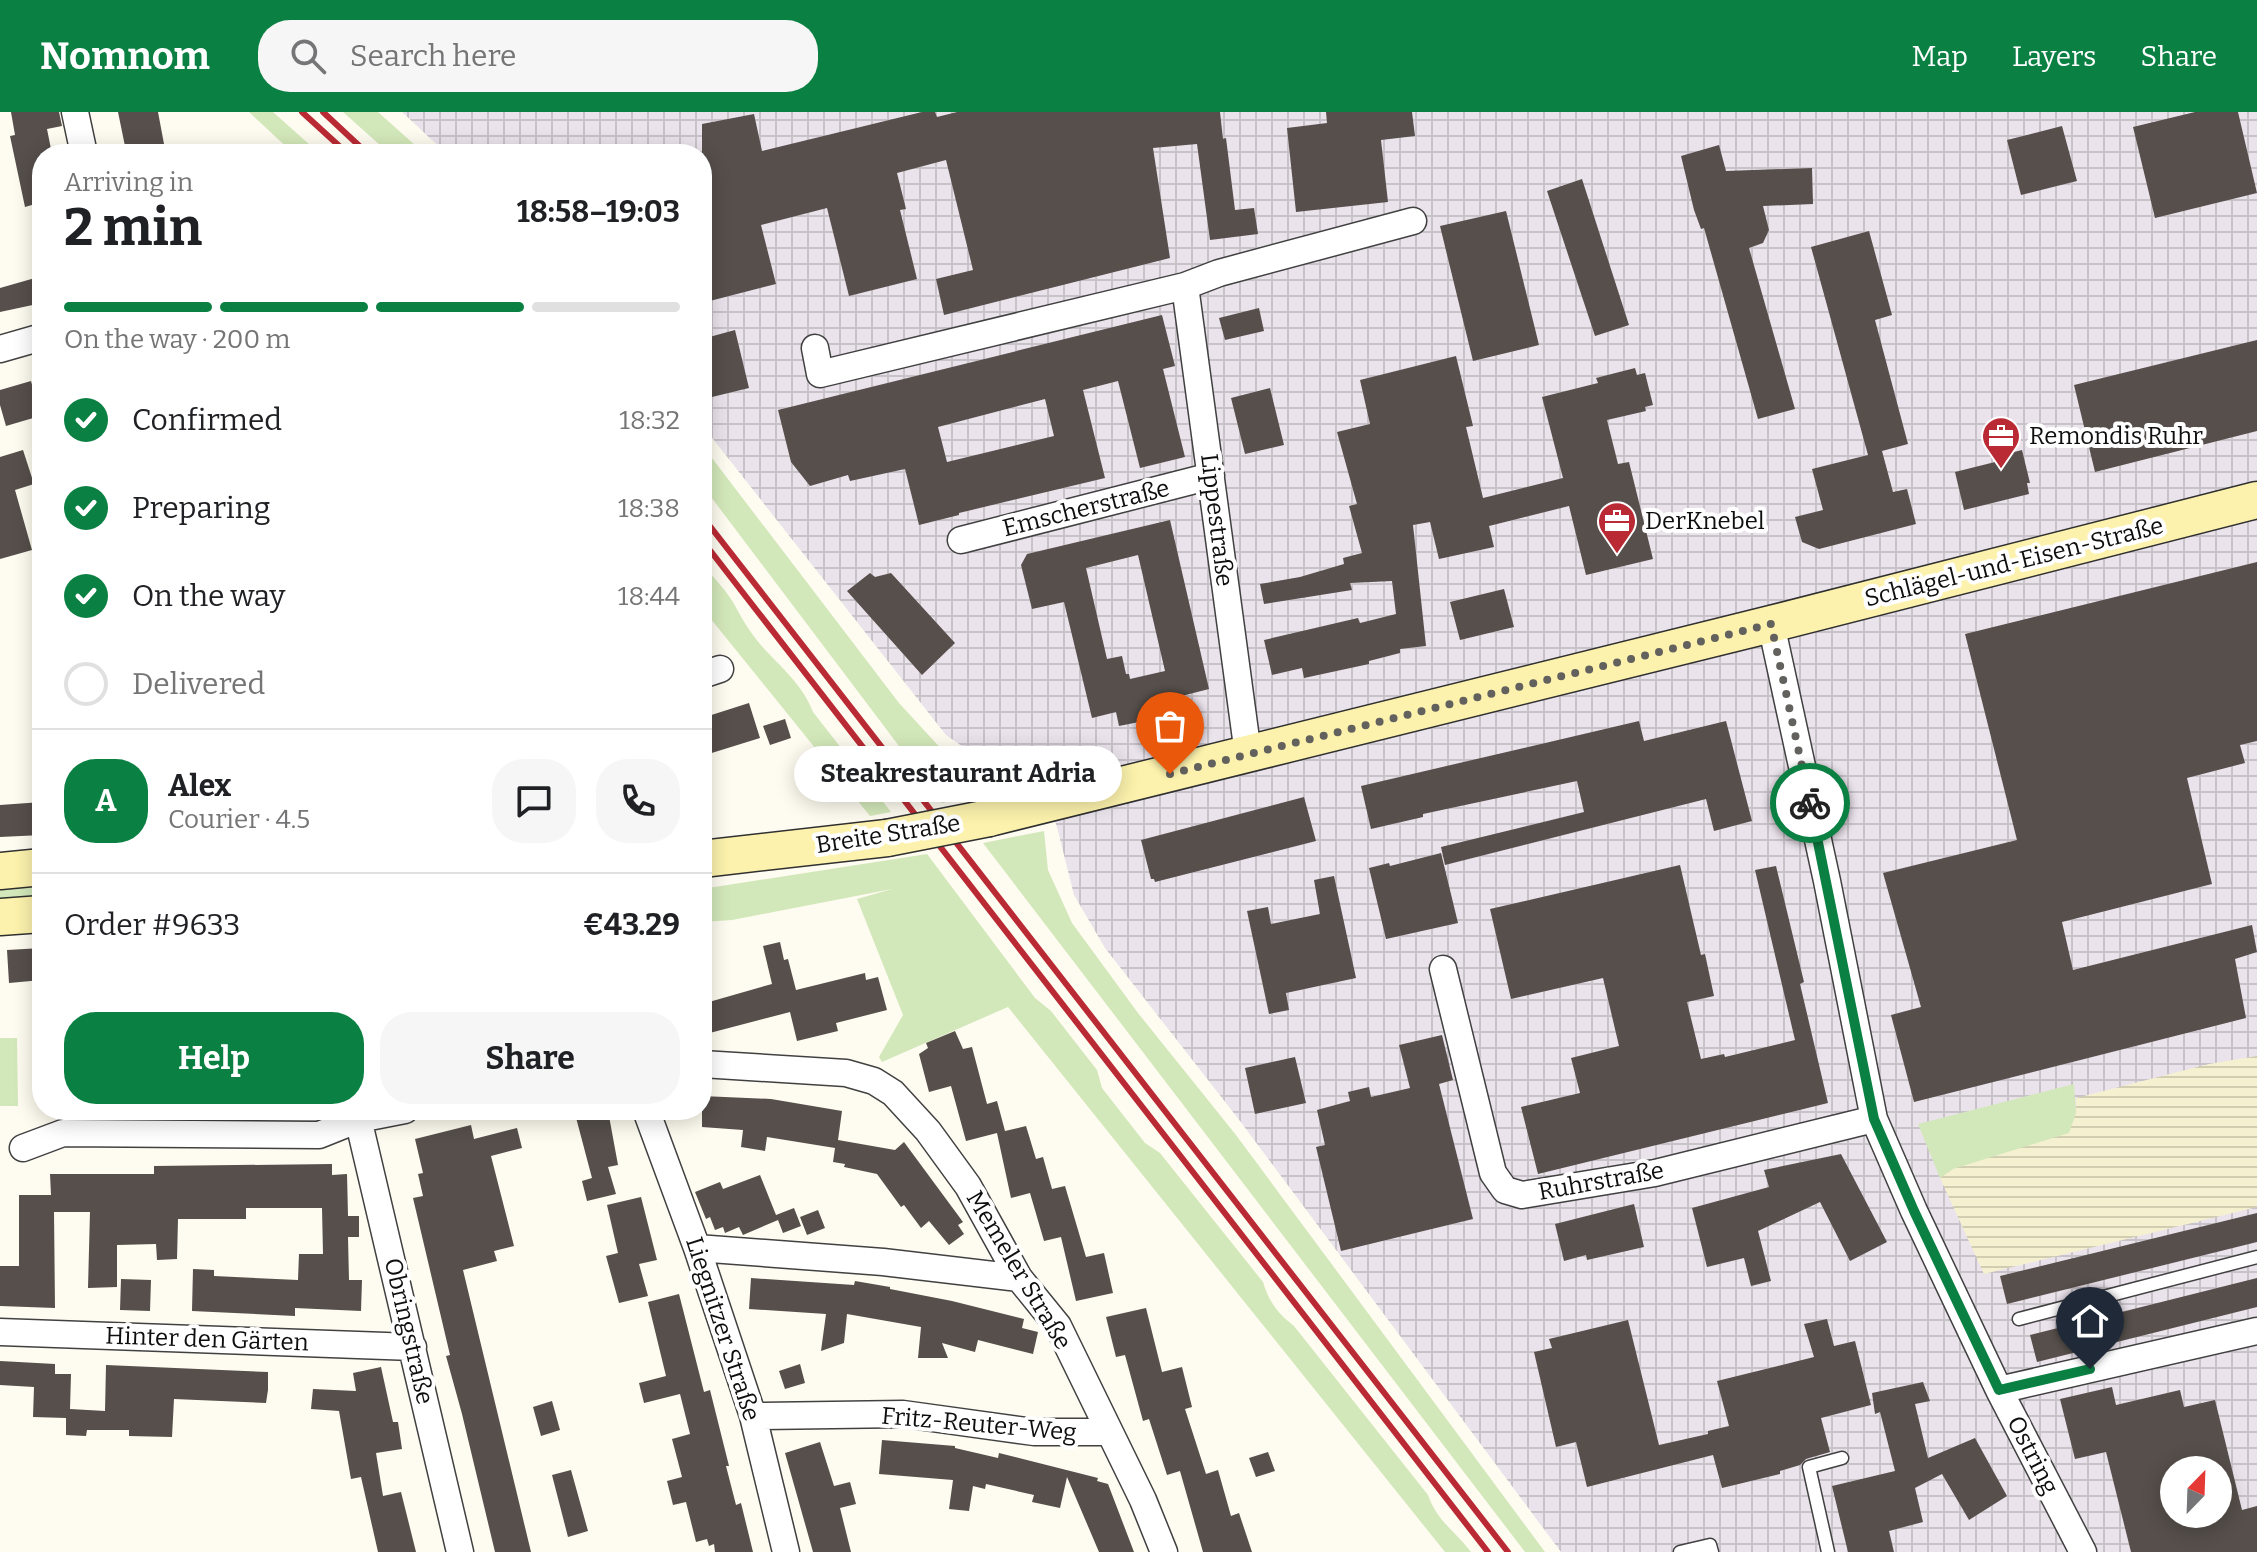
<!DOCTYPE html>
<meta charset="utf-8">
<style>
body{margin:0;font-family:Bitter,serif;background:#f6f6f6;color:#202124;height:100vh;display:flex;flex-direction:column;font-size:30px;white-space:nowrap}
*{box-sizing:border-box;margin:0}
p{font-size:26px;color:#757577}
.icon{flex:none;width:44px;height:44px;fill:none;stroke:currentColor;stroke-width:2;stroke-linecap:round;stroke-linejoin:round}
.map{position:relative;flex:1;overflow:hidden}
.side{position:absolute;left:32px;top:32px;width:680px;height:976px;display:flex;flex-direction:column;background:#fff;border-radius:32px;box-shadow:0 4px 20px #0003}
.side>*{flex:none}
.needle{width:52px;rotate:23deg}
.buttons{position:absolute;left:2160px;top:1344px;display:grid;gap:16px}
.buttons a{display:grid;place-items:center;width:72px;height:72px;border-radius:50%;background:#fff;box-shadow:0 4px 20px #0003;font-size:40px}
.pin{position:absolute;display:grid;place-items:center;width:68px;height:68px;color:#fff;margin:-82px -34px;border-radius:50% 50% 50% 0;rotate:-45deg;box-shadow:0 0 8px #0007}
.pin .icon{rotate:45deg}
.courier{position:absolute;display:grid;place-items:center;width:80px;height:80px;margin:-40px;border:6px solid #0b8043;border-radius:50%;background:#fff;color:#222;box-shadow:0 2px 10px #0007}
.bubble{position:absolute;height:56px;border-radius:28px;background:#fff;box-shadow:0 4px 20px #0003;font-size:26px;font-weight:700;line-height:56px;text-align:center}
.summary em{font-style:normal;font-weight:700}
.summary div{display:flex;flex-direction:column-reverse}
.summary{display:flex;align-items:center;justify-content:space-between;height:136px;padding:0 32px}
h1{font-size:52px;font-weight:700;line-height:60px}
.bar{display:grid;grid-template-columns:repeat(4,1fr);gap:12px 8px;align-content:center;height:96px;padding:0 32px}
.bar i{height:10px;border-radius:6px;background:#e0e0e0}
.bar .current{background:#0b8043}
.bar p{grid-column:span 4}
.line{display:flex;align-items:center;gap:20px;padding:0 32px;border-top:2px solid #e0e0e0}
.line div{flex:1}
.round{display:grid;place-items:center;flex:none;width:84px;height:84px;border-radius:32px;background:#f6f6f6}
ol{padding:0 32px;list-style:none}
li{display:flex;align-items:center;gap:24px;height:88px}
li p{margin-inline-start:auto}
li .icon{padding:8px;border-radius:50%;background:#0b8043;color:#fff;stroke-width:4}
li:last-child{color:#757577}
li i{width:44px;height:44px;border:4px solid #e0e0e0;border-radius:50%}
.cta{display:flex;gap:16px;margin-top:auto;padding:16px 32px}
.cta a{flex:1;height:92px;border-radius:32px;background:#0b8043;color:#fff;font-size:32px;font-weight:700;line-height:92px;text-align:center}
.cta a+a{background:#f6f6f6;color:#202124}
header{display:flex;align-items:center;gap:48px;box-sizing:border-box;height:112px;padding:0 40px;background:#0b8043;color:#fff}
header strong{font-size:38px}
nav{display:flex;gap:44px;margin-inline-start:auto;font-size:28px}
.search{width:560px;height:72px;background:#f6f6f6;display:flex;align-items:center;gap:20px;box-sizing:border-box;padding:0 28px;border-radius:32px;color:#757577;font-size:30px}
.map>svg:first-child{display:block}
.industrial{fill:url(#industrial-grid);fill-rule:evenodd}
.farmland{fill:url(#farmland-rules)}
.grass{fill:#d3e8ba}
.building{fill:#564f4b;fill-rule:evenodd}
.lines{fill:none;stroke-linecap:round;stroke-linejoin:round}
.lane-casing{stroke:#414141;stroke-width:15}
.street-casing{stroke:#414141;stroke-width:29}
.secondary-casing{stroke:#303030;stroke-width:39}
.lane{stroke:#fff;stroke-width:12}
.street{stroke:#fff;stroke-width:26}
.secondary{stroke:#fcf2ad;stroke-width:36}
.rail{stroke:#ba2a34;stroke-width:6}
.secondary-bridge-casing{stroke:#303030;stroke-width:39;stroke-linecap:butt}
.secondary-bridge{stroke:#fcf2ad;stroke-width:36}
.done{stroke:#62615d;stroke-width:8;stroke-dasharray:0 14.4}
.route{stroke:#0b8043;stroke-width:10}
.labels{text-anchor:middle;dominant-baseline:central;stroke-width:8;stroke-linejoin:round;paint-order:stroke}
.poi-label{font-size:24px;fill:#0e0e0e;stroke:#fff;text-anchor:start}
.street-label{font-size:24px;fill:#0e0e0e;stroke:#fff}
</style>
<header>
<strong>Nomnom</strong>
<div class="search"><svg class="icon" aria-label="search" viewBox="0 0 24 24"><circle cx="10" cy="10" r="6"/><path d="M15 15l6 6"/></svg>Search here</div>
<nav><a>Map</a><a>Layers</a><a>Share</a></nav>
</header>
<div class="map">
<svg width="2257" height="1440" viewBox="0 0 2257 1440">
<defs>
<pattern id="industrial-grid" width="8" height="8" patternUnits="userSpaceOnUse" patternTransform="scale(2)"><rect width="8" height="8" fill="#ebe3ec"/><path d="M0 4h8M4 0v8" fill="none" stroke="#c8c2c9"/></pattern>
<pattern id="farmland-rules" width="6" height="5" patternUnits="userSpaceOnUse" patternTransform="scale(2)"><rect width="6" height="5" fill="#f4f0d0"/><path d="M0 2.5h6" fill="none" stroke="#d0cdb1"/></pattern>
</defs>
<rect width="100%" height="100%" fill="#fefbf0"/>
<path class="industrial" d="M402,0H2257V1440H1561L1240,1009L1105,836L1074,783L1057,715L1040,665L1018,654L982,648L946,623L702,313V42H447ZM2174,1358H2218V1402H2174Z"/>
<path class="farmland" d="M2257,944V1095L1984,1162L1940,1066L1953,1057L2076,1001V986L2209,952Z"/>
<path class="grass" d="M249,0H273L320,42H294Z
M343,0H378L425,42H390Z
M702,333L899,591L957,654L987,666L1021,672L942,691L702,373Z
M702,451C712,464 725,477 733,490C741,505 749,519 760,532C779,554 802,571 813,600L891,700L870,704L702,496Z
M1044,719L1048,758L1072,811L1138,901L1236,1023L1545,1440H1525L983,731Z
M927,742L1035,886L1051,899L1097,958L1102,976L1145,1031L1160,1041L1263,1170C1269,1190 1278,1202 1294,1214L1428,1383C1437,1409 1455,1419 1471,1440H1445L1008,895L882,950L879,945L903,903L857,787L892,777L732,808L702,810V777Z
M42,764V794L0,797V767Z
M0,926H17L18,994H0Z
M2074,972L2076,1001L2069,1021L1953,1057L1940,1066L1918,1012Z"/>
<path class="building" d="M11,0H59L62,14L47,17L52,42H42V90L25,95L10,24L15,23Z
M118,0H158L164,32L126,39Z
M922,0H935L937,5L957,0H1220L1223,27L1226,26L1235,98L1254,96L1258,122L1210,128L1197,32L1153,36L1170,146L944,203L936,167L973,158L946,48L897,61L906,97L900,98L917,167L849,184L827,96L761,113L776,172L702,191V12L754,2L762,39Z
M1326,0H1412L1415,24L1381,28L1388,90L1296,100L1287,16L1327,11Z
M2195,0H2238L2257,81L2155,106L2133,15Z
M2062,14L2077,69L2021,83L2007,28Z
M1719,33L1726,59L1812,56L1813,92L1763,94L1769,118L1763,131L1749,136L1795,297L1758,307L1704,116L1701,117L1694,98L1681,44Z
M1582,67L1629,213L1595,224L1547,79Z
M1506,99L1539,233L1473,249L1440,114Z
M1869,119L1892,203L1875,208L1908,332L1882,339L1893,380L1907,377L1916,412L1819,437L1802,430L1795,405L1823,398L1812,357L1868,343L1811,135Z
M42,164V191L0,200V176Z
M1259,196L1264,219L1225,228L1219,206Z
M1162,203L1175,254L1163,257L1185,345L1140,356L1118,269L1083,278L1105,366L959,401V403L919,413L905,357L850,369L848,363L810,374L791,350L778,298ZM1045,287L1054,324L947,350L938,315Z
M735,218L749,276L712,285L702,240V227Z
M2257,228V319L2095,360L2074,273Z
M1456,244L1473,314L1466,315L1483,386L1563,366L1542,285L1598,271L1596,266L1635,256L1637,263L1645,261L1653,293L1645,295L1646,299L1607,308L1618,352L1629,350L1653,447L1586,463L1569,394L1489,414L1494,435L1439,447L1430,410L1413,413L1426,534L1400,537V541L1369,549V552L1304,566L1302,556L1272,563L1264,528L1358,506L1360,511L1396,502L1392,469L1350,471L1352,478L1264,492L1260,472L1300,465L1344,452L1343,446L1362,441L1349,394L1357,392L1337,320L1370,312L1360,268Z
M31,269L40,304L6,314L0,293V278Z
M1270,276L1284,333L1245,342L1231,286Z
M23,338L34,372L15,378L32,438L0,447V345Z
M2022,338L2030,371H2027L2029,382L1964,398L1955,360L1999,349L1998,344Z
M1170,408L1209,577L1170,587L1173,599L1139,607V610L1119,614L1116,600L1092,606L1064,490L1032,497L1021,453L1027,442ZM1138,443L1165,559L1130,567L1129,562H1126L1122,544L1107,547L1086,456Z
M2257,450V629L2240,633L2245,651L2187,666L2212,772L2062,810L2073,858L2252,813L2257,840L2235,847L2246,906L1914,990L1891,903L1921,895L1883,761L2017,728L1965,522Z
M870,461L875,465L891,461L955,531L922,563L847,479Z
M1504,477L1514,515L1460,528L1450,490Z
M749,591L760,626L702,644V606Z
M785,607L791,626L770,633L763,614Z
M1639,609L1644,629L1726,609L1752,709L1714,719L1706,687L1445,753L1441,735L1584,700L1577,669L1423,702V705L1371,717L1361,674Z
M1304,685L1316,729L1155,770L1154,767H1151L1141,728Z
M42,690V723L0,725V693Z
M1441,741L1458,811L1386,827L1369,756L1389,751L1390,754Z
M1680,753L1701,843L1705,842L1714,884L1687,890L1701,947L1724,942L1725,945L1795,928L1755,758L1776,754L1804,870L1800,872L1828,991L1538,1062L1521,995L1580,981L1571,946L1619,934L1603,866L1511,887L1490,797Z
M1334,764L1356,866L1286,881L1289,898L1269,902L1247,799L1268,795L1271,812L1320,802L1314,768Z
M780,830L784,848L788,847L796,878L865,861L866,868L878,865L887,898L836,911L838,919L797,929L790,900L702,923V892L772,872L763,834Z
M42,836V868L9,871L7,838Z
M955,919L963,937L972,935L987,992L997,989L1005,1019L1026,1014L1036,1047L1043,1045L1052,1077L1065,1074L1086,1145L1104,1141L1113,1181L1076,1189L1061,1125L1044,1129L1030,1081L1011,1086L997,1021L966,1029L951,974L929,980L919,942L928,936L926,931Z
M1442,923L1453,968L1439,972L1473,1107L1341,1139L1316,1035L1325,1033L1317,998L1350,989L1348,980L1369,975L1371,985L1410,976L1399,933Z
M1295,945L1306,991L1255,1002L1245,956Z
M702,984L771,987L842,999L838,1028L895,1038L904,1030L963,1110L958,1113L964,1122L949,1133L929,1109L921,1116L904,1093L901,1095L877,1062L844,1055L845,1052L833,1050L835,1036L767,1025L765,1039L741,1035L743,1018L702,1015Z
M574,998H604L606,1005L609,1004L618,1053L608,1055L616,1082L587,1089L582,1069L592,1066Z
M471,1013L474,1027L517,1016L522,1036L491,1044L514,1134L494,1139L497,1149L463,1158L531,1440H495L462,1302L446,1244L450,1243L413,1086L423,1084L418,1062L423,1061L415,1027Z
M1841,1042L1887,1130L1850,1149L1820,1090L1758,1119L1771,1169L1751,1174L1744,1146L1707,1155L1692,1096L1769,1075L1764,1058Z
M332,1052V1063L347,1062L348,1104H359V1125H348L349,1168H362L361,1199L295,1196V1204L192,1199L193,1157L214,1158V1164L298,1168L299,1142H323L322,1096H246V1107H178L177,1147L157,1148L156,1132L117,1133V1175L88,1176L90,1100H54L55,1196L0,1194V1154H19V1083H51L50,1062H154V1054Z
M760,1063L776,1103L794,1096L801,1114L783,1121L778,1108L743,1123L739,1115L725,1121L723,1115L715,1118L710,1105L706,1107L695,1080L720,1070L723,1077Z
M641,1085L657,1148L639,1152L648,1184L619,1191L606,1144L618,1141L607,1093Z
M1634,1092L1644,1135L1587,1148L1586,1143L1564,1149L1555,1112Z
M818,1098L825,1116L807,1123L800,1105Z
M2257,1101V1130L2007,1192L2000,1164Z
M751,1166L854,1173L855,1169L890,1175V1177L952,1189L1024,1207L1022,1216L1038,1220L1033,1242L978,1228L975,1240L942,1231L948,1246H918L921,1215L847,1202L844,1231L821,1239L826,1202L749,1197Z
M2257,1166V1195L2037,1250L2030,1223Z
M121,1167L151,1168L150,1199L120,1198Z
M679,1182L704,1280L710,1278L729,1354H726L736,1393L741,1391L753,1440H715L714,1432L709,1434L707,1427L696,1430L686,1390L673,1393L667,1369L682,1365L672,1327L690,1322L680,1282L644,1291L639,1271L666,1264L648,1190Z
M1146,1196L1162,1260L1182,1255L1192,1295L1185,1297L1206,1362L1218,1358L1231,1404L1239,1401L1252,1440H1203L1180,1359L1167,1363L1149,1307L1143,1309L1125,1243L1116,1245L1106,1205Z
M1827,1207L1834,1234L1855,1229L1871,1293L1821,1306L1830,1340L1806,1347L1800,1353L1780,1359V1362L1722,1376L1713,1343L1587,1375L1576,1330L1556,1335L1534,1240L1552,1236L1549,1227L1628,1208L1659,1333L1708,1322V1319L1729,1314L1717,1269L1814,1245L1804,1212Z
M0,1249L55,1252V1262H71L70,1297L105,1299L106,1253L268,1260V1278L266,1291L174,1287L172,1325L129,1324V1318H87L86,1324L66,1323V1306L33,1305L34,1275L0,1273Z
M800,1252L805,1271L785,1277L779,1259Z
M381,1255L393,1310H398L402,1337L376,1341L383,1384L401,1380L416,1440H378L361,1365L351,1367L339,1299L311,1297L313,1277L356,1279L353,1261Z
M1923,1270L1930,1289L1915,1292L1928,1346L1975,1326L2007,1384L1969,1408L1942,1362L1915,1376L1923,1410L1889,1419L1894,1440H1848L1832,1374L1895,1359L1880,1300L1875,1302L1872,1281Z
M2112,1275L2116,1293L2180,1278L2184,1295L2215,1288L2242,1398L2257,1394V1440H2131L2106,1340L2075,1347L2060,1287ZM2174,1358H2218V1402H2174Z
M552,1289L560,1318L541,1324L533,1295Z
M882,1328L955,1334V1336L998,1346L999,1341L1098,1366L1097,1369L1108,1372L1134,1440H1099L1067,1365L1060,1396L1032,1390L1034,1383L986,1372L985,1377L973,1374L969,1399L949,1397L953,1368L879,1362Z
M820,1330L834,1374L850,1370L856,1392L840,1396L851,1440H813L785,1341Z
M1268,1340L1275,1359L1256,1365L1249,1346Z
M571,1358L588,1419L568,1425L552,1363Z"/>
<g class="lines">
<defs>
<path id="lane" d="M2019,1207L2257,1145
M1680,1440L1710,1433L1712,1440
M1828,1440L1809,1355L1842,1346"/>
<path id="street" d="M75,0L84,42
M1185,174L1248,642
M815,236L820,262L1185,174L1219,161L1413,109
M0,237L42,225
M961,428L1211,364
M1771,512L1827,769L1874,1007L1914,1099L1999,1278L2083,1440
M702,563L720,557
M1443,857L1493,1061L1505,1078L1522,1083L1655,1061L1874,1007
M702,952L846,961L874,969L893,981L928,1019L968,1074L1019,1166L1058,1214L1143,1388L1164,1440
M356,998L460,1440
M646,998L697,1136L753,1304L786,1440
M23,1036L63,1021L319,1023L359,1007L405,998
M697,1136L883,1150L1019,1166
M0,1220L413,1235
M1999,1278L2257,1219
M753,1304L903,1302L1034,1320H1108"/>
<path id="secondary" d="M989,706L1771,512L2257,388
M702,747L887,726
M0,759L42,755
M0,805L42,802"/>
</defs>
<use href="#lane" class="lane-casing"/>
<use href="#street" class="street-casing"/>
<use href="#secondary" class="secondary-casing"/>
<use href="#lane" class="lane"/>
<use href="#street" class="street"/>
<use href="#secondary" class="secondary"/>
<path class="rail" d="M302,0L348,42
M323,0L368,42
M702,404L1508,1440
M702,428L1488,1440"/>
<defs>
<path id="secondary-bridge" d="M887,726L989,706"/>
</defs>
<use href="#secondary-bridge" class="secondary-bridge-casing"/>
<use href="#secondary-bridge" class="secondary-bridge"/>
</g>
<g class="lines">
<path class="done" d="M1170,662L1771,512L1810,691"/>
<path class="route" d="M1810,691L1874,1007L1914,1099L1999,1278L2090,1257"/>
</g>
<defs>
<symbol id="office-pin" viewBox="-11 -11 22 30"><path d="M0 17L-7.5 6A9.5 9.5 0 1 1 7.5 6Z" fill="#ba2a34" stroke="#fff"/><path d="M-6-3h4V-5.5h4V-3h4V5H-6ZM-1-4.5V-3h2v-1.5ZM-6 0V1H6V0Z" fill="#fff"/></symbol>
</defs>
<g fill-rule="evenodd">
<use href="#office-pin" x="1979" y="302" width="44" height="60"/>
<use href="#office-pin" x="1595" y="387" width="44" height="60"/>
</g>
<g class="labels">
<g class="poi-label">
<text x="2029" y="324">Remondis Ruhr</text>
<text x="1645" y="409">DerKnebel</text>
</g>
<g class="street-label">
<text transform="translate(1086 396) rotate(-14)">Emscherstraße</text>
<text transform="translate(1217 408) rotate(83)">Lippestraße</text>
<text transform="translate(2014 450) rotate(-14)">Schlägel-und-Eisen-Straße</text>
<text transform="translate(888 722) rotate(-9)">Breite Straße</text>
<text transform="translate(1601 1069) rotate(-10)">Ruhrstraße</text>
<text transform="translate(1019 1158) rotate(59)">Memeler Straße</text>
<text transform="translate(723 1217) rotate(72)">Liegnitzer Straße</text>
<text transform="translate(409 1219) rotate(77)">Obringstraße</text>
<text transform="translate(207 1227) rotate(2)">Hinter den Gärten</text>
<text transform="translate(979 1312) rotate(5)">Fritz-Reuter-Weg</text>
<text transform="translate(2033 1343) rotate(63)">Ostring</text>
</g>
</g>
</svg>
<div class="buttons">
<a><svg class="needle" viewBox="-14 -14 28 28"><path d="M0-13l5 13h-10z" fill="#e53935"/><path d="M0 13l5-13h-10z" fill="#757577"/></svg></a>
</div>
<div class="pin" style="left:1170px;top:662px;background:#ea580c"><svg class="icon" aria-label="bag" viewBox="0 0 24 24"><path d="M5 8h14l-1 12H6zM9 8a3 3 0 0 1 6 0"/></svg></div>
<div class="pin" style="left:2090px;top:1257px;background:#1f2937"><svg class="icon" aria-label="home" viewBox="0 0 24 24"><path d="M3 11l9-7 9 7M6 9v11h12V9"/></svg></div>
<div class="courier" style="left:1810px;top:691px"><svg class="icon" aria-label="bike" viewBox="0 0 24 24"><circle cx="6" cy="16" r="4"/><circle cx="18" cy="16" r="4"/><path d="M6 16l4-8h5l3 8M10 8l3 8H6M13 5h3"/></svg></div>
<div class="bubble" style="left:794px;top:634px;width:328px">Steakrestaurant Adria</div>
<section class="side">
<div class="summary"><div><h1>2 min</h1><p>Arriving in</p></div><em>18:58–19:03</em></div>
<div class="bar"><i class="current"></i><i class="current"></i><i class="current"></i><i></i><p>On the way · 200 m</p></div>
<ol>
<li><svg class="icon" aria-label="check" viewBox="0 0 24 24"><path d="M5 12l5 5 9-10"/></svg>Confirmed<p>18:32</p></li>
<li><svg class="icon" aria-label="check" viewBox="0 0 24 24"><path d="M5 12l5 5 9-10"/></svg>Preparing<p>18:38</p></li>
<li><svg class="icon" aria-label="check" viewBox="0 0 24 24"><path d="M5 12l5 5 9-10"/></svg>On the way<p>18:44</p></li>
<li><i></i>Delivered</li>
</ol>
<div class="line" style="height:144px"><b class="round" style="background:#0b8043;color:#fff">A</b><div><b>Alex</b><p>Courier · 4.5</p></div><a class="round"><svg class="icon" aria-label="chat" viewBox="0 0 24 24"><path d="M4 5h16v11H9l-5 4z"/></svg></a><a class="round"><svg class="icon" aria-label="phone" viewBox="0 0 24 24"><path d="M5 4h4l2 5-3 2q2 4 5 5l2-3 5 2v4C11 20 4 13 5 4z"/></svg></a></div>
<div class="line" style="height:104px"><div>Order #9633</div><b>€43.29</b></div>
<div class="cta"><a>Help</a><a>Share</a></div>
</section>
</div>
